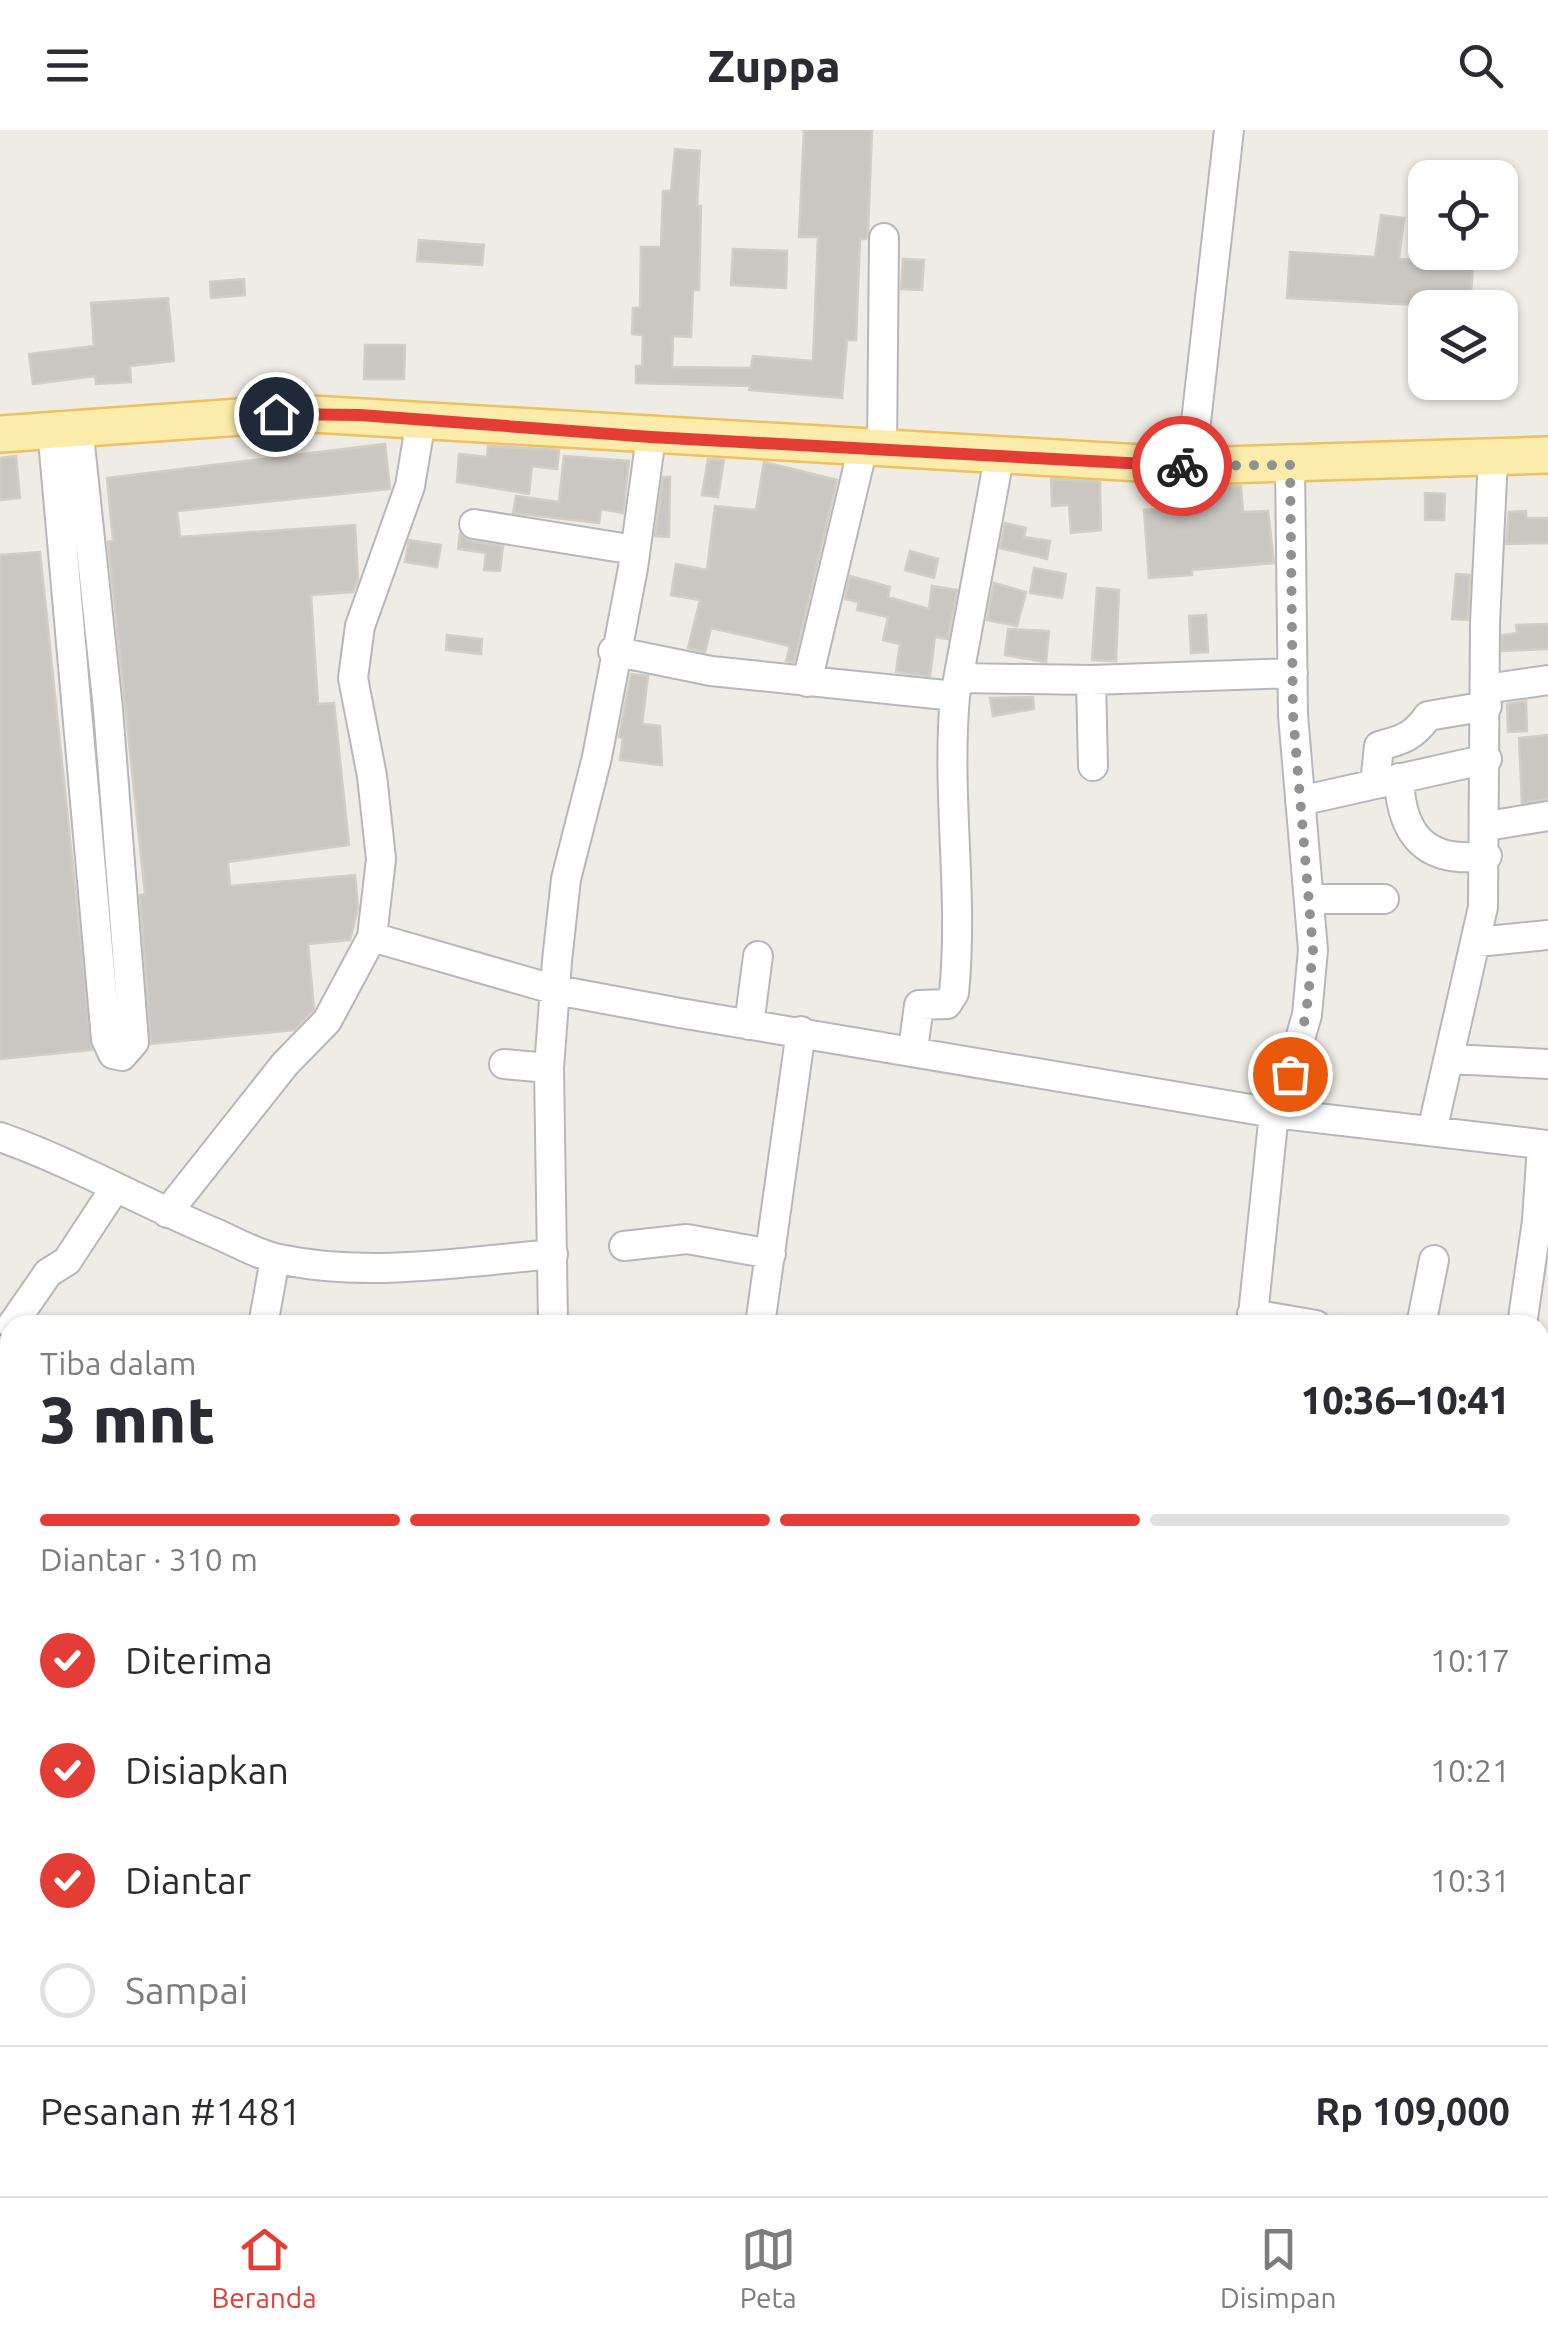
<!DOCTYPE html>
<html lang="id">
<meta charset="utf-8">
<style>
body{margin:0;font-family:Ubuntu,sans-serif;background:#f7f7f7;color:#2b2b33;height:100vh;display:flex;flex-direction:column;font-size:38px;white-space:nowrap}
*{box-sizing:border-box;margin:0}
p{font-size:32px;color:#7c7c81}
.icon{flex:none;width:55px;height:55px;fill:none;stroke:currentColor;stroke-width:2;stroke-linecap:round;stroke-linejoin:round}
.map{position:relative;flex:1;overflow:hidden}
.panel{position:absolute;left:0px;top:1185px;width:1550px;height:882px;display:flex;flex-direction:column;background:#fff;border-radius:30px 30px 0 0;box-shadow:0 2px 8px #0004}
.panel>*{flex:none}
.buttons{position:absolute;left:1408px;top:30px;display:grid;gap:20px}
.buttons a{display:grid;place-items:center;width:110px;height:110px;border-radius:20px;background:#fff;box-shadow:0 2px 8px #0004;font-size:50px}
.pin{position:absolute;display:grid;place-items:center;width:85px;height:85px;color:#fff;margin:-42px;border:5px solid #fff;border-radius:50%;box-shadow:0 2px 10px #0007}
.courier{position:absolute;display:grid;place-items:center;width:100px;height:100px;margin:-50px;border:8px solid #e43d36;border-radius:50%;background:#fff;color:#222;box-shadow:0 2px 12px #0007}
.summary em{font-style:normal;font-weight:800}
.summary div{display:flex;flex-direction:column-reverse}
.summary{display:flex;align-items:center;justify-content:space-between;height:170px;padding:0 40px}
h1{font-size:65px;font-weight:800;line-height:75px}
.bar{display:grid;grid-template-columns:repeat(4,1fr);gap:15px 10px;align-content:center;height:120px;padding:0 40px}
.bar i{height:12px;border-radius:8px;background:#e1e1e2}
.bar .selected{background:#e43d36}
.bar p{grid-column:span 4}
.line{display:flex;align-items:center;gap:25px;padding:0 40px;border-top:2px solid #e1e1e2}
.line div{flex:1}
ol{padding:0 40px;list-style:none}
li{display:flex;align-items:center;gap:30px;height:110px}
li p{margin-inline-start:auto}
li .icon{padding:10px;border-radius:50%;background:#e43d36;color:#fff;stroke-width:4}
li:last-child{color:#7c7c81}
li i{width:55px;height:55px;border:5px solid #e1e1e2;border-radius:50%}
header{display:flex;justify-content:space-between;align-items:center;height:130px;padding:0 40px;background:#fff;font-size:45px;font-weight:800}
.menu{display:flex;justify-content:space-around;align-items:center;height:140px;border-top:2px solid #e1e1e2;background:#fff;font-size:28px;color:#7c7c81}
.menu a{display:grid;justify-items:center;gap:5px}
.menu .selected{color:#e43d36}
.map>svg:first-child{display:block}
.building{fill:#cac7c2;stroke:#d3cec3;stroke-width:2.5}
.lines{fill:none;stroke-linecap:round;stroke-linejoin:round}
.minor-casing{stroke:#b5b8bb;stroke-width:32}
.major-casing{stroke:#edc060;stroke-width:40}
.minor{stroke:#fff;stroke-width:28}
.major{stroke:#fcecac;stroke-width:35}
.done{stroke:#909292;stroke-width:10;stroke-dasharray:0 18}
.route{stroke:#e43d36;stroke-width:12}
</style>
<header><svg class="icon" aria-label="menu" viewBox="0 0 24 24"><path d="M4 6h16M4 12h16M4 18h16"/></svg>Zuppa<svg class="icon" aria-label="search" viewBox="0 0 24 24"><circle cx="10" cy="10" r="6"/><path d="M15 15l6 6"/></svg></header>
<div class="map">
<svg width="1548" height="2066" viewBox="0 0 1548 2066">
<rect width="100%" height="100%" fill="#efece5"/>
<path class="building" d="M804,0H872L868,103L866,109H860L856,210H847L842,268L749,260L750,256L636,253V236H642L643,205L632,204L633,178H640L641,117H661L663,61H671L675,19L700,21L697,76H701L699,160H693L691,207L673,206L672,237L751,238L753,226L813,231L818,107H799Z
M1381,85L1404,88L1399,129L1473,133L1470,178L1287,168L1290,122L1375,127Z
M419,110L484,115L482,135L417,131Z
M733,119L787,121L786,158L731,155Z
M903,129L924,130L922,160L901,159Z
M244,149L245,165L211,168L210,152Z
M168,168L174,231L130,236L131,252L96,254L95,246L33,254L29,224L94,216L91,173Z
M365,215H405L404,249H364Z
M385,314L390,359L177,381L180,407L355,395L358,449L353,462L311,465L318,574L334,573L349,715L228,732L230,756L355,745L358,778L350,810L308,814L314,879L294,900L151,914L140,765L145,764L108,412L113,411L107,348Z
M488,316L559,320L557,339L532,336L529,364L457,352L459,324L487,327Z
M16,326L20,368L0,370V328Z
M564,326L629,331L623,383L601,379L599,393L513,383L516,366L559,372Z
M708,329L724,330L718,367L702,365Z
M764,332L837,350L794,532L786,531L790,516L711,498L705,522L688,518L700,470L671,465L676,434L707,440L715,376L756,380Z
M663,347H670L669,407L655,406Z
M1051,349L1100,352L1101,400L1071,403L1069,375L1052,376Z
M1241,356L1243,382L1268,381L1274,433L1192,440V445L1149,448L1144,380L1192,377L1189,357Z
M1425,363L1445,364L1444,390H1425Z
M1526,381V388H1548V413L1506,414L1509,382Z
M1005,393L1026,398L1024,407L1050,411L1047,429L1000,418Z
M460,403L470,411L503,416L500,441L484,440L486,423L458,419Z
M409,410L441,415L437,437L405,432Z
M910,421L938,429L934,448L905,440Z
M40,422L92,920L0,929V425Z
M1034,438L1066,444L1062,468L1030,463Z
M1456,444L1470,445L1468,490L1452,489Z
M850,446L890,457L888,467L929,479L932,456L957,460L948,509L935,507L930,546L896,542L900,514L883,510L888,487L857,480L859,472L845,469Z
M994,453L1026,462L1017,496L987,490Z
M1097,458L1119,460L1116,531L1092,530Z
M1206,485L1208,522L1191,523L1189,486Z
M1548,494V519L1502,521V505L1517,503L1516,495Z
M1008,499L1049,501L1046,532L1005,525Z
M447,505L482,509L481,524L446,520Z
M631,544L648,546L642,594L660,596L662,635L620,630L623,608L619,607Z
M1033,567L1034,579L993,586L990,568Z
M1526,571L1527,601L1508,602L1507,574Z
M1548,605V669L1522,673L1519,608Z"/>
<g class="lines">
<defs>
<path id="minor" d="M52,298L106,909L113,924L122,926L134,912L108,579L78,296
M882,319L884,108
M1191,336L1229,0
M474,394L635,420
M613,521L711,541L955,566L999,328
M961,548L1091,550L1293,543
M1091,550L1093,636
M807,552L863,317
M1486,559L1548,550
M1399,648C1401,707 1427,734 1487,726
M1375,654L1379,616C1403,610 1414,606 1428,586L1487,576
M1300,671L1487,629
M1487,696L1548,686
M1310,769H1384
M372,807L556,860L680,883L1274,983L1548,1015
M1477,812L1548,805
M749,895L758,826
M913,920L919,875L947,874L954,863C964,762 946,668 955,566
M1450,929L1548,934
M504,934L549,938
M1278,984L1307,885L1313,820L1293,585L1290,335
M1432,1001L1483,777L1485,493L1493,328
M0,1007C74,1033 143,1073 215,1103C236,1112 258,1125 279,1129C367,1148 464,1132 553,1124
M167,1083L285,934L327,891L372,807L381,729L372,646L353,548L360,496L410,356L421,290
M624,1116L687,1109L771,1124
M1252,1184L1316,1195
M12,1195L48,1143L67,1131L115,1058
M263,1195L275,1129
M553,1195L549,938L557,831L566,749L597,627L633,438L651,307
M760,1195L801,901
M1252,1195L1274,983
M1421,1195L1434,1130
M1522,1195L1537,1091L1542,1015
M1540,1286L1548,1288
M0,1476L10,1477
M6,1595L1,1760L10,1851
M0,2005L10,2004
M969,2066L970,2058"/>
<path id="major" d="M0,304L296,283L1191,336L1548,325"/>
</defs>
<use href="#minor" class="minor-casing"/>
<use href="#major" class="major-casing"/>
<use href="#minor" class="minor"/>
<use href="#major" class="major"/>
</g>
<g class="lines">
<path class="done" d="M1182,336L1290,335L1293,585L1313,820L1306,885L1290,944"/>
<path class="route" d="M276,284L360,285L651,307L1182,336"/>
</g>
</svg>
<div class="buttons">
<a><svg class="icon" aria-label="locate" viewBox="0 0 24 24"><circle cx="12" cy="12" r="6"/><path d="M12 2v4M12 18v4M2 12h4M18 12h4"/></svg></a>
<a><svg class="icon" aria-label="layers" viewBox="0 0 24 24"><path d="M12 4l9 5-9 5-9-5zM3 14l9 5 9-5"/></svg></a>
</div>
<div class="pin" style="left:1290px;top:944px;background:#ea580c"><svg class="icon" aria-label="bag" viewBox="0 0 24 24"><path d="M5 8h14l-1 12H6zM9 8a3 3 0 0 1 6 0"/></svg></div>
<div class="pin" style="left:276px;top:284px;background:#1f2937"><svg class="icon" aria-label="home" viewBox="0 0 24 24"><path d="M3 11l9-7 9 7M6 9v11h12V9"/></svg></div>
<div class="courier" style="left:1182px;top:336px"><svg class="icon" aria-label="bike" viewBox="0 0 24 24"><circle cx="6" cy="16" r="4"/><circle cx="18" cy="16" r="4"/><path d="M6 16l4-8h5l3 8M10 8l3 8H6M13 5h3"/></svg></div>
<section class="panel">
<div class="summary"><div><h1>3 mnt</h1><p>Tiba dalam</p></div><em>10:36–10:41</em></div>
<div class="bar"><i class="selected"></i><i class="selected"></i><i class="selected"></i><i></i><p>Diantar · 310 m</p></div>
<ol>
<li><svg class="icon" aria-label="check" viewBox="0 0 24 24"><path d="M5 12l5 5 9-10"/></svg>Diterima<p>10:17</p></li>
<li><svg class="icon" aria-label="check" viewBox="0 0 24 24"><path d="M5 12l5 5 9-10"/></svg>Disiapkan<p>10:21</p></li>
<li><svg class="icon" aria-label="check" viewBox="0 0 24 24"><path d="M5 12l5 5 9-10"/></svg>Diantar<p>10:31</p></li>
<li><i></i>Sampai</li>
</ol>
<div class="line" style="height:130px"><div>Pesanan #1481</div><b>Rp 109,000</b></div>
</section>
</div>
<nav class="menu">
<a class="selected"><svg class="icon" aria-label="home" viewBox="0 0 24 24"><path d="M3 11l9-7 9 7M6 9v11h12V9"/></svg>Beranda</a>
<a><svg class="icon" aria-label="map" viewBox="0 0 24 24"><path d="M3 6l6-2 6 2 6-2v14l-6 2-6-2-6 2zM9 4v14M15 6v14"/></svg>Peta</a>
<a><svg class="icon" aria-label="saved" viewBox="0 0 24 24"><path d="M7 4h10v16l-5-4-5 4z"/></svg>Disimpan</a>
</nav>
